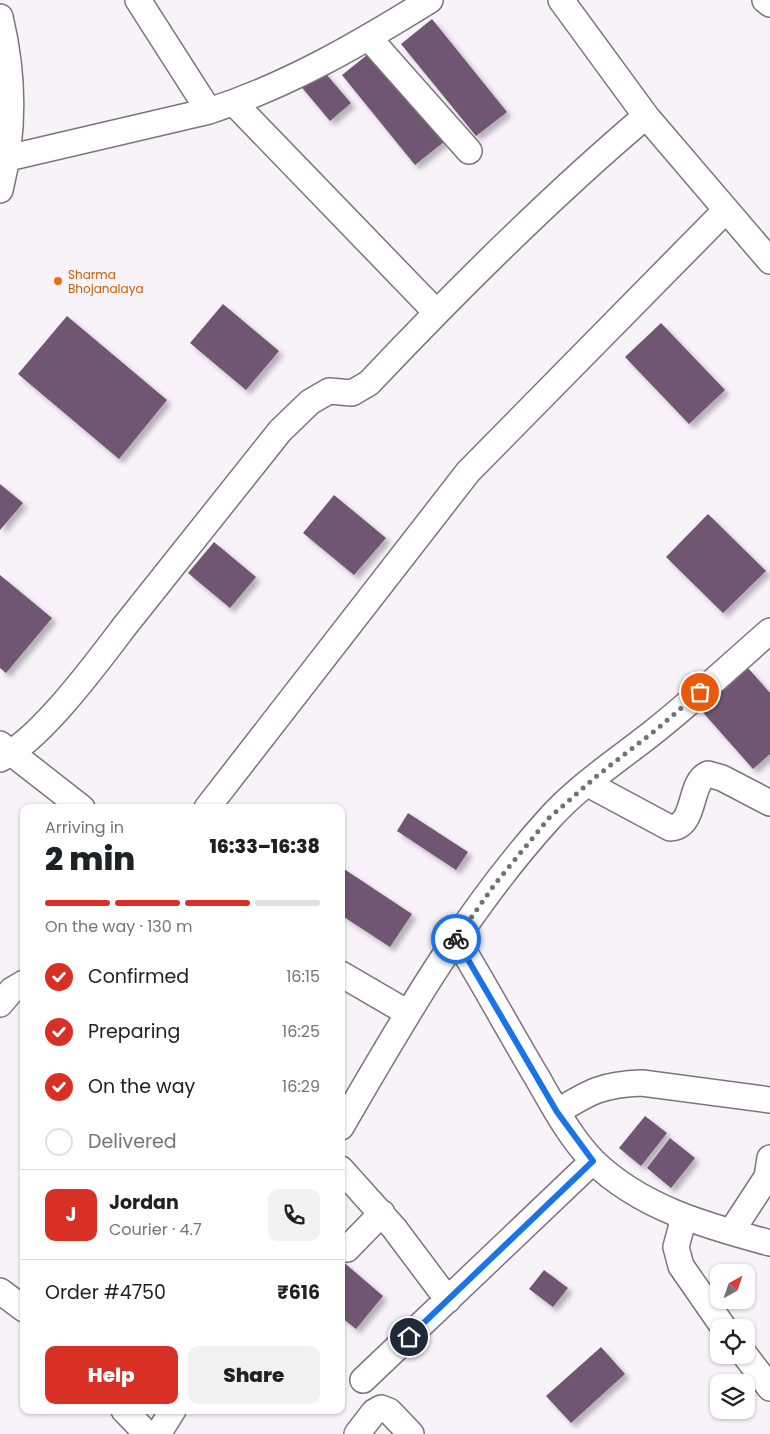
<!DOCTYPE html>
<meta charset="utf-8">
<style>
body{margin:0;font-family:Poppins,sans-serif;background:#f2f2f2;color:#202124;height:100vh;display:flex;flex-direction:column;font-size:19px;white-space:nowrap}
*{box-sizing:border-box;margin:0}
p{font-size:16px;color:#757577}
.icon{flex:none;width:28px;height:28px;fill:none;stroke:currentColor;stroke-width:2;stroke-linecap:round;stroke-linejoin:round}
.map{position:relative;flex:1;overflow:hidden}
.drawer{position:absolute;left:20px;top:804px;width:325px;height:610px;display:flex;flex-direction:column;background:#fff;border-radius:10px;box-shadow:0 1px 4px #0004}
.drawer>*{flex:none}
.needle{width:32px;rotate:40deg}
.buttons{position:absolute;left:710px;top:1264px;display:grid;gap:10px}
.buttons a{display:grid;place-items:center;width:45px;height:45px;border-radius:10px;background:#fff;box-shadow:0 1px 4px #0004;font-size:25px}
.pin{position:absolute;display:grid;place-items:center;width:42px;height:42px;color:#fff;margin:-21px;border:2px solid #fff;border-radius:50%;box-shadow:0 1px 5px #0007}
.courier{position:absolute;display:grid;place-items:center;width:50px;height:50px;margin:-25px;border:4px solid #1a73e8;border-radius:50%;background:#fff;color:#222;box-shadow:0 1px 6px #0007}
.overview em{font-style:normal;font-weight:800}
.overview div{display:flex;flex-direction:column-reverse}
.overview{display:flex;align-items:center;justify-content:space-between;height:85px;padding:0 25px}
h1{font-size:32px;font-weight:800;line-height:38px}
.bar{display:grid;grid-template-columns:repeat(4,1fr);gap:8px 5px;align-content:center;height:60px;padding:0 25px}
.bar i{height:6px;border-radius:4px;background:#e0e0e0}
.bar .current{background:#d93025}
.bar p{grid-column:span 4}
.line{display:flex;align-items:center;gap:12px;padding:0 25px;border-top:1px solid #e0e0e0}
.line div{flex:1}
.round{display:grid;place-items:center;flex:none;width:52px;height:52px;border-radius:10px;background:#f2f2f2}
ol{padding:0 25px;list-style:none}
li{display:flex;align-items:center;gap:15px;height:55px}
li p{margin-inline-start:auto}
li .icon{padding:5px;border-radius:50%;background:#d93025;color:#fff;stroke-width:4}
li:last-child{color:#757577}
li i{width:28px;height:28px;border:2px solid #e0e0e0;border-radius:50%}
.cta{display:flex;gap:10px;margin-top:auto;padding:10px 25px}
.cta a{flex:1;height:58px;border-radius:10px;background:#d93025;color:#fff;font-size:20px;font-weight:800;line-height:58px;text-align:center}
.cta a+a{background:#f2f2f2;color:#202124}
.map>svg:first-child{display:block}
.building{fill:#705773;filter:url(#shadow)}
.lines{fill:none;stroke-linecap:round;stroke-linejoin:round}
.minor-casing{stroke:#7b757b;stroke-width:28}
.minor{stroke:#fff;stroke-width:25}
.done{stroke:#747175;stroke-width:5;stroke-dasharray:0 9}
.route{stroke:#1a73e8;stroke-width:6}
.food-dot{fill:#e8710a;stroke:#f8f2f9;stroke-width:2}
.labels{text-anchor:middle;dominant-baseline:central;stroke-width:5;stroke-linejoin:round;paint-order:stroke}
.food-label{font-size:12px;fill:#c56008;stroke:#f8f2f9;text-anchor:start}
</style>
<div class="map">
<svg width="770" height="1434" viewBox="0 0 770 1434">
<defs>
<filter id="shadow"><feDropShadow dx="4.5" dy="4.5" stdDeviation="2.5" flood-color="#0004"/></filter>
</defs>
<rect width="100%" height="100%" fill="#f8f2f9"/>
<path class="building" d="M432,19L507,112L476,136L401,44Z
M372,51L445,141L415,165L342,75Z
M320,67L351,103L330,121L299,84Z
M223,304L279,351L246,390L190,343Z
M67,316L167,400L119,459L18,374Z
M661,323L725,390L689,424L625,357Z
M0,484L23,503L0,530Z
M334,495L386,538L354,575L303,533Z
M708,514L766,571L723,613L666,557Z
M214,542L256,577L230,608L188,573Z
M0,575L52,618L6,673L0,668Z
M748,668L770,693V754L753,769L700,709Z
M408,813L468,852L456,870L397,831Z
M341,867L412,914L390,947L341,915Z
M645,1116L667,1133L641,1166L619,1148Z
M670,1138L695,1158L671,1188L647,1168Z
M341,1260L383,1296L356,1329L341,1317Z
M544,1270L568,1288L553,1307L529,1289Z
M601,1347L625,1374L571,1423L546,1396Z"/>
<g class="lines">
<defs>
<path id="minor" d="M138,0L209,111
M561,0L646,116L770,261
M765,0L770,4
M0,17C14,75 15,131 0,190
M369,38L469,151
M234,103L436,312
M8,158L209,111C289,85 359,44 430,0
M0,744L82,808
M0,759C40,740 96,664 124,627C176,562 228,497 280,431L310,402L329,391L352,393L369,383C457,290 548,199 646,116
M588,784L670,828C697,827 688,782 708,774L722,778L770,803
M207,808L468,472L725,211
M456,938C484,984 510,1032 538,1079C554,1107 570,1137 593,1161C641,1208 707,1226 770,1243
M341,974L408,1013
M0,1004L12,990L24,983
M557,1112C589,1092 603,1084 642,1083L770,1100
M341,1127C403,1020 465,912 548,820C579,785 620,759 656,730C695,699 732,664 770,631
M341,1169L394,1228L448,1300
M684,1217L676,1247L681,1266L724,1328
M731,1232L767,1177L770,1158
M347,1249L382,1213
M0,1291L24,1309
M745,1355L770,1388
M363,1380L593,1161
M124,1410L147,1434
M158,1434L173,1410
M357,1434L374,1412L381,1408L389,1411L411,1434"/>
</defs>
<use href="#minor" class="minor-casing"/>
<use href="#minor" class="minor"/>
</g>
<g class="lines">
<path class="done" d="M456,939L495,884L549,818L598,775L657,729L700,692"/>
<path class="route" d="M409,1337L593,1161L557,1112L456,939"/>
</g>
<circle class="food-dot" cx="58" cy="281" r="5"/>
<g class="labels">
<g class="food-label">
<text x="68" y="274">Sharma<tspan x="68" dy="14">Bhojanalaya</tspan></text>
</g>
</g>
</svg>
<div class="buttons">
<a><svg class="needle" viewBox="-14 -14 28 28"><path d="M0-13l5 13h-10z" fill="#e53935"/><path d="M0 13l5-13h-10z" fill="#757577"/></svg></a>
<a><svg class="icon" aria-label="locate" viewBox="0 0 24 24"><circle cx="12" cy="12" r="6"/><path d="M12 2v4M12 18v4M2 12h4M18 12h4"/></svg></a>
<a><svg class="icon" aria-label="layers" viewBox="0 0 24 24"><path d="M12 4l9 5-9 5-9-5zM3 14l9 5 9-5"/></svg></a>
</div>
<div class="pin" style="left:700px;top:692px;background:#ea580c"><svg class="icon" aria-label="bag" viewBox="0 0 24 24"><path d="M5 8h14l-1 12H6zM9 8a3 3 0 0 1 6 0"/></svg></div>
<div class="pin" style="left:409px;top:1337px;background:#1f2937"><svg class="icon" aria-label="home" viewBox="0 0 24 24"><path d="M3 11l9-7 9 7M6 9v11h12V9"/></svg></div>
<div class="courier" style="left:456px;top:939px"><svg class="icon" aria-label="bike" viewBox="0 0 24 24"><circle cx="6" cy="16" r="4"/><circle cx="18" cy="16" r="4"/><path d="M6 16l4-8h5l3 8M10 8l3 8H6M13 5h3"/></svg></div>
<section class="drawer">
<div class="overview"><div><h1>2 min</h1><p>Arriving in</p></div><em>16:33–16:38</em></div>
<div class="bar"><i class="current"></i><i class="current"></i><i class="current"></i><i></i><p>On the way · 130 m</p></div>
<ol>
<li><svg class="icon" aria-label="check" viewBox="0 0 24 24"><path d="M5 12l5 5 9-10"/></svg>Confirmed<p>16:15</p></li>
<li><svg class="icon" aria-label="check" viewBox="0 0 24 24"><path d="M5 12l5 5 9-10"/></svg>Preparing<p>16:25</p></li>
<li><svg class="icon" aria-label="check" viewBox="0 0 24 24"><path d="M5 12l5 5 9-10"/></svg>On the way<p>16:29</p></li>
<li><i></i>Delivered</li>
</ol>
<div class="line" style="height:90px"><b class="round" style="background:#d93025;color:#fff">J</b><div><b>Jordan</b><p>Courier · 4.7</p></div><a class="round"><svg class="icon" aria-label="phone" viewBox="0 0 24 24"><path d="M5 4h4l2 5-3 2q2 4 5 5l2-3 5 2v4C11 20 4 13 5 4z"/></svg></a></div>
<div class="line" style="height:65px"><div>Order #4750</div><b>₹616</b></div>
<div class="cta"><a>Help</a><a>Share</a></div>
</section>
</div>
